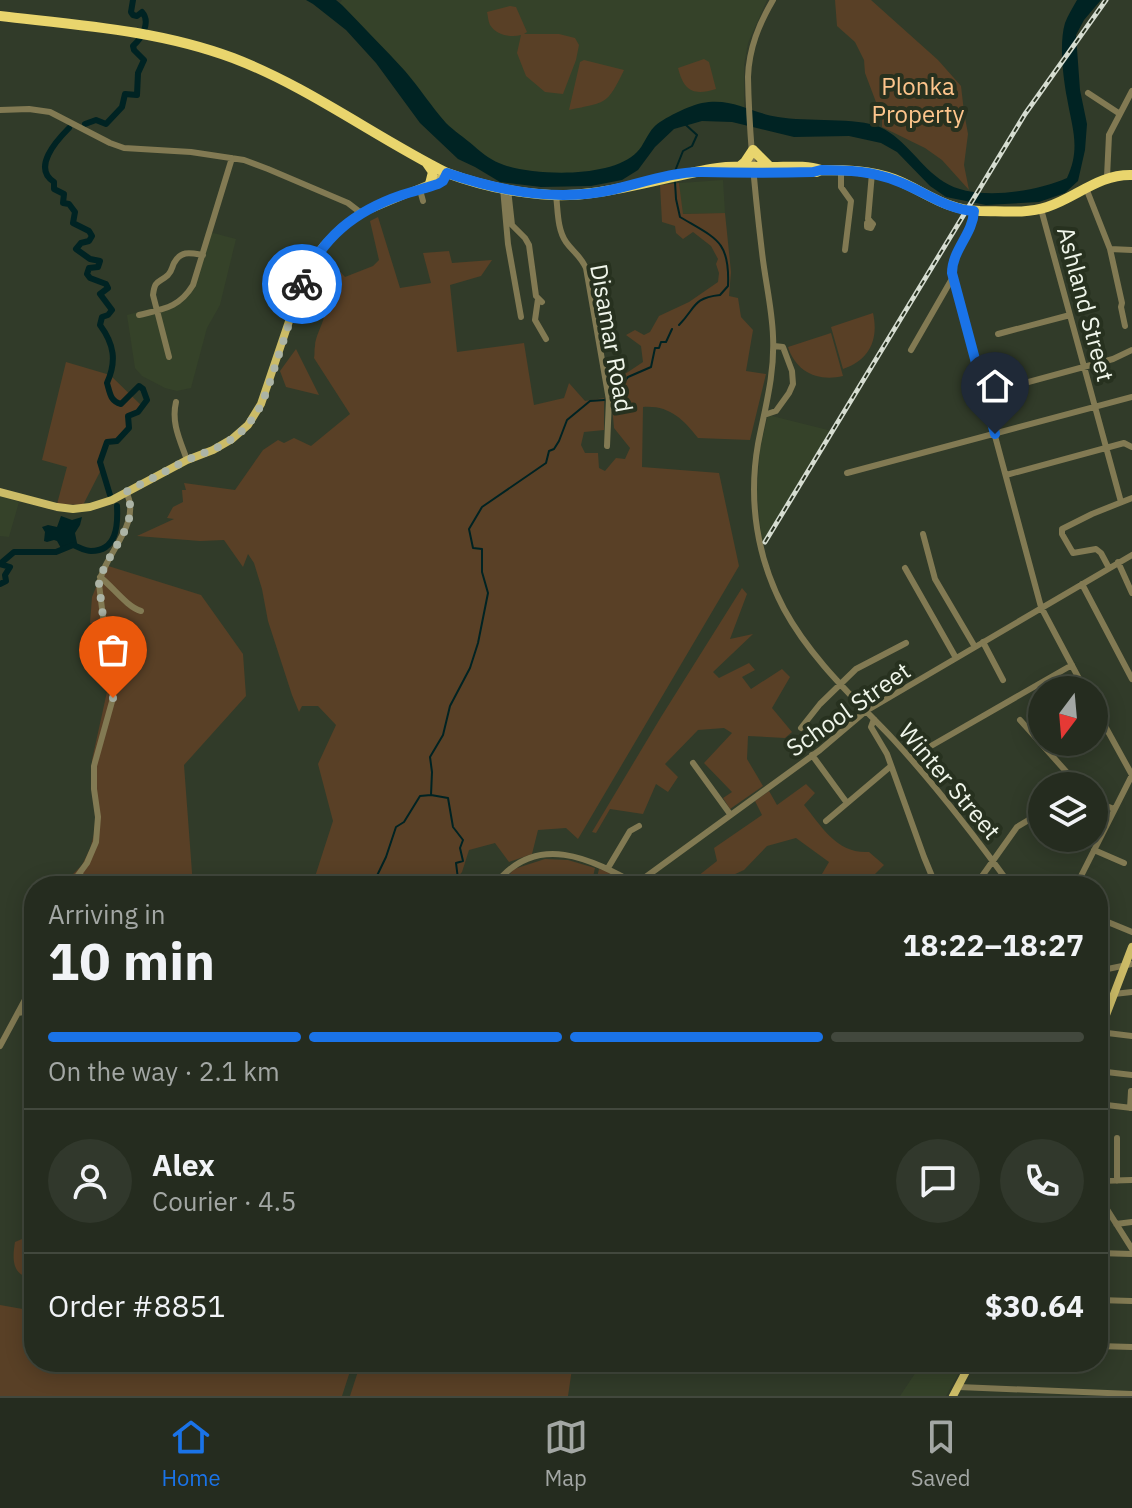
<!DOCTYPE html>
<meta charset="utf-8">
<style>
body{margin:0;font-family:"IBM Plex Sans",sans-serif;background:#31382c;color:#f1f3f6;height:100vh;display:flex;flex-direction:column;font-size:30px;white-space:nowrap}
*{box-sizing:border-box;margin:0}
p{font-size:26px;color:#a3a7a4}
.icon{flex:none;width:44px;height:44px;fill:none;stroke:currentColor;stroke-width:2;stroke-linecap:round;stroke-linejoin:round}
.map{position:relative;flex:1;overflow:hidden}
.side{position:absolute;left:24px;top:876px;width:1084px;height:496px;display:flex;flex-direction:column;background:#252c1f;border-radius:32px;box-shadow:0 4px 20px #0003,0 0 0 2px #42483d}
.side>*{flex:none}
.needle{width:52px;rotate:196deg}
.buttons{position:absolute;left:1028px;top:676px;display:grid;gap:16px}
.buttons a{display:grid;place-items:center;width:80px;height:80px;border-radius:50%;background:#252c1f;box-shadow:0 4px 20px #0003,0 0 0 2px #42483d;font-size:40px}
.pin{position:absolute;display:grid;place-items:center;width:68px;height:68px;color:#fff;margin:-82px -34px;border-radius:50% 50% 50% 0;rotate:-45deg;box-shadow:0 0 8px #0007}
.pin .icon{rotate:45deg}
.courier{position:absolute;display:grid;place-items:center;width:80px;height:80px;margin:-40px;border:6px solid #1a73e8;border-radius:50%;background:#fff;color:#222;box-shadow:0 2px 10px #0007}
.overview em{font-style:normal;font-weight:800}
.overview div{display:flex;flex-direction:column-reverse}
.overview{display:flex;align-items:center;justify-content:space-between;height:136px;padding:0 24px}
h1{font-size:52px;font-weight:800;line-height:60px}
.bar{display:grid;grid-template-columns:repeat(4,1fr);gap:12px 8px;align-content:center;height:96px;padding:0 24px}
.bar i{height:10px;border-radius:6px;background:#42483d}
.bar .on{background:#1a73e8}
.bar p{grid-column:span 4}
.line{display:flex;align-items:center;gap:20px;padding:0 24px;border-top:2px solid #42483d}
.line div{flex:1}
.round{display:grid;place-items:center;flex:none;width:84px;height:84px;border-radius:42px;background:#31382c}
.dock{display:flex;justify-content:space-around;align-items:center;height:112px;border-top:2px solid #42483d;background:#252c1f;font-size:22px;color:#a3a7a4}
.dock a{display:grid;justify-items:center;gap:4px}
.dock .on{color:#1a73e8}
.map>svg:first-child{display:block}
.built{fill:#354229}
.green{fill:#594026}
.water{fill:#002323}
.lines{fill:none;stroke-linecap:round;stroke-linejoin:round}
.stream{stroke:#002323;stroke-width:2}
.river{stroke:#002323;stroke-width:6}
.minor{stroke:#827a53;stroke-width:6}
.major{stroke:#ccbc67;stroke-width:8}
.highway{stroke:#e9d56d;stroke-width:10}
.rail-casing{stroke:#d5dcd0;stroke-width:5}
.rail{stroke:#27311f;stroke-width:2;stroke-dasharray:6;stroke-linecap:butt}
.done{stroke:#acb4a6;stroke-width:8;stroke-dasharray:0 14.4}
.route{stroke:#1a73e8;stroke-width:10}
.labels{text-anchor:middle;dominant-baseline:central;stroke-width:8;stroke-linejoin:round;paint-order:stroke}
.park-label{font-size:24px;fill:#fdc58c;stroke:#27311f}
.street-label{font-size:24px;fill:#eff5ea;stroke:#27311f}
</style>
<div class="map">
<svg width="1132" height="1396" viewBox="0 0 1132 1396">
<rect width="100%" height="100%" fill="#313b29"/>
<path class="built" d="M342,0H767L748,43L744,65V108L726,103L716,102L703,104L621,166L594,174H561L508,169L489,160L446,125L339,4Z
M723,180L725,213L682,214L679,183Z
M206,231L236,239L220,305L207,328L191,388L177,391L165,388L142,376L135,368L127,315L172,303L183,294L190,287L195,275Z
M768,415L832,431L762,543L757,493L760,449Z
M0,496L19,502L9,537L0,536Z
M943,1362H965L946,1396H900L918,1369L932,1374Z"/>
<path class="green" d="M835,0H871L938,60L961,86L964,112L968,134L964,165L969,190L942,160L925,148L882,127V118L865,73L864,60L855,42L837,26Z
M510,6L516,7L527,32L524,34H559L575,38L579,45L576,60L563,94L545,92L526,76L517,53L521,35C511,38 496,35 490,25C488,21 488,16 487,12Z
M704,59L709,62L716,89C693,96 684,91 678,68Z
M584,60L624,70C607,105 607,102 569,110L580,62Z
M679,183L683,214L725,213L731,272L729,296L738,298L741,317L753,330L746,371L766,374L750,440L698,438C683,419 669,405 643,407L642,467L719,473L739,566L578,839L566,828L538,830L532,854L509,862L495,843L469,850L462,872L450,886H312L333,821L318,764L336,725L318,706H302L299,712L292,695L268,621L262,589L254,563L248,554L243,567L224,540L200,541L137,536L174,519L167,518L173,507L183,502L182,490H186L184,483L235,490L263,450L278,440L284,443L294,438L311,446L350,414L314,358C315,354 314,350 315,346C315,337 322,326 324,317L316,303L306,296L308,291L304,285L313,271L318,269L324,254L345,277L373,266L379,260L370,221L378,217L400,288L431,283L423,253L449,251L452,263L492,260L481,276L450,285L457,352L524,343L534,405L564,398L569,383L585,401L604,398V430L584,432L581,445L585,453H598L599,468L605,471L616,458L625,459L630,448L614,428L610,384L643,362L641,346L626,335L635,330L644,335L650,332L659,316L689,302L718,282L719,273L716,264L718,259L711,246L693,232L683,239L676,233L675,226L662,222L660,185Z
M873,313C879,340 869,360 843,369L831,327Z
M831,333L843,376C818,382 796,372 788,347Z
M296,349L319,395L286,387L280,371Z
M66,362L110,375L142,406L140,410L130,415C129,436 131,427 119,443L110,442L102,457L103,466L83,505L57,504L67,467L42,460Z
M105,565L201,595L243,654L246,696L184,765L193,886H88L73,874L82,865L90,849L94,834L96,814L92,760L110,678L96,623H90L92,597Z
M742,588L747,594L730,639L753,634L713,672L719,678L749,663L755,670L742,677L751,689L782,669L790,677L772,708L792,732L785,738L748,736L747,759L763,786L730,809L723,798L732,792L704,763L732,733L724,728L698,730L665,764L678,777L668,792L656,784L643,814L610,809L596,833L592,832L661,717Z
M806,784L815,793L804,805C822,827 837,854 869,852L884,865L875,874L891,886H815L829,862L796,838L767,846L744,870L722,880L719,886H712L698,876L717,861L714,848L762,815L755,801L769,791L777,805Z
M545,859L568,860L595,868L591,886H500L514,869Z
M599,869L608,871L628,883L629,886H595Z
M34,1234V1279C12,1276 12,1260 15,1242Z
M0,1305L34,1311V1362H353L342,1396H0Z
M361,1362H573L568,1396H350Z"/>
<path class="water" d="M306,0H336L342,5C363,27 384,48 405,71C419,87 431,106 446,123C454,131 465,138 474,146C483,154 492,161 504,165C537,176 612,178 637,152C644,145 647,134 654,127C661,119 691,105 702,103C732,97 751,113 778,117C806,122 857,117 880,127C907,140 920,167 944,182C975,202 1035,192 1067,178C1081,148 1072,128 1067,98C1063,77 1059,43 1065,23C1068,15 1073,7 1077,0H1101L1084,20L1076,35L1080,90L1087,124L1085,150L1078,181L1065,193L1039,202L986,205L946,197L930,186L897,152L881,143L849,136L794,137L732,122L702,121L674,129L655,147L638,170L622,180L591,186L541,187L500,182L475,167L458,159L420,123L376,63L346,30L313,4Z
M61,516L72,520L82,517L80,525L75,533L78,548L70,546L62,550L57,541L54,540L47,542L44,541L45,532L42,527L48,525L57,527Z"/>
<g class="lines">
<path class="stream" d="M675,171L683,151L692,146L697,135L686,125
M675,182L676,199L680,217C717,239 730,241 728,286L720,295C692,298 696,308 679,325
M612,396L628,377L651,367L655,348H659L661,342H666L672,329
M431,795L448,798L453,827L463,840L460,848L463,861L456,863L458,879L465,886
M372,886L386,857L396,827L404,822L420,796L431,795L432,772L430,757L443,735L450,706L470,668L478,643L488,593L482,572V549L473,548L469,529L482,507L546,463L549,451L554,449L559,441L567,420L590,401L604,400"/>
<path class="river" d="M85,124L96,120L106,124L122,107L125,94L137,95L138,73L144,60L134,50L133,46C142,38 151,22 142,12L137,16L133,15L131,12L133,0
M69,128C56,141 32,168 54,182V189L64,194L63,203L69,204L75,212L73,223L89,231L92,236L89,241L81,243L76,249L90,259L100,261L98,267L89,268L87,274L90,278L106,284L108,288L100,294L112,310L108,315L102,317L100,325C114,344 117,361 107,383C110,393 110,401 121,404L139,386L143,389L147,400L138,412L128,416L129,428L117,441L107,442L100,462L110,495
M0,584L6,581L5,575L10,567L0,564L14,552H56L73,545C79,547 85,551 91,551C117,551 118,525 117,506"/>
<path class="minor" d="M773,0C759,24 749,48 748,77C749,135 755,194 762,252C765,280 772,308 773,336C775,374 765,408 758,444C748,501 757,558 784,609C811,659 855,699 893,739C936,786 974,835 1011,886
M1088,93L1120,114
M0,110L29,109L50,112L110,143L124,148L191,152L244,160L268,169L348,203L361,213
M841,170V187L851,201L845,250
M1107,177L1109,135L1132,91
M503,188L508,244L521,317
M1086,188L1110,249L1122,303L1121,307L1125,326
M508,189L512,225L525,238L529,245L536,296L542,302
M420,190L423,201
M556,195C558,210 557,229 566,242C573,252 580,255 586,268L609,400L607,446
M1041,209L1121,502
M974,211C973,238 948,251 953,280L1041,607L1085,690
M870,221L867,223V227L871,228L873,224L868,219L872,173
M1110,249L1132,250
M538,299L535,320L546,339
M139,315C163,309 179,308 193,285L232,158
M998,334L1070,315
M911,350L953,277
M169,357L153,295C155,279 158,284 168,275C172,271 172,267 174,263C181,250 191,253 203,255
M984,394L1113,359L1132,350
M176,402C171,423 180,440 187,460
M764,415L776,411L789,393L793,384L792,371L783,347L774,346
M847,473L1132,397
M1006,475L1124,443L1132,447
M923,534L935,579L975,647
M1118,562L1132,593
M905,568L956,658
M1109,568L1101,553L1096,549L1073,553L1062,534V529L1092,514L1132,498
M100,577C113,587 127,607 141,611
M1082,584L1132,679
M983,642L1003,680
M1094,706L1132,775
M874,719L871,727L887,754L924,857L936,886
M1020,720L1079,786
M801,728L820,704L856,669L906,643
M812,755L847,803
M910,758L1072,665
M693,763L730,814
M1094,801L1114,809
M826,821L891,766
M1094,850L1124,863
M608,868L630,831L639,826
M80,873L85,886
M636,884L820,750L866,711L1132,555
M70,886L87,863L96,842L98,817L94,789V766L113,698L99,584C104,554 143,523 126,492
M494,886C536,830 591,859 640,886
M975,886L1017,827L1042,812
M1076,886L1132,775
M1098,918L1132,932
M1098,971L1132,964
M1114,994L1132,992
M18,1013L34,1010
M1099,1032L1132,1036
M0,1046L34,983
M1098,1071L1132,1075
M1098,1104L1132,1108
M1130,1108L1131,1091
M1117,1138V1181
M1098,1181L1132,1180
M1098,1195L1132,1249
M1116,1224L1132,1222
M1098,1253L1132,1254
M1098,1300L1132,1301
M1098,1346L1132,1347
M959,1387L1132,1394"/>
<path class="major" d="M0,492L57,507L73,509L90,507L112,500L187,460L213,450L232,439L248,425L261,404L302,283L313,259L324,245L339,230L361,213L430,184L447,173
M1098,1036L1132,947
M953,1396L971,1362"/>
<path class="highway" d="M0,16C78,25 158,30 233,58C309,87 375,137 447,173C490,189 546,200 592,193C632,188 672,176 711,169C732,165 752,167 773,167C788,167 806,165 821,170
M426,162L433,172L430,184
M739,167L745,162L753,150L770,167
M816,172L821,170C846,170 870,170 894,179C925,191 944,210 980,211C1002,211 1026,214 1047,207C1077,197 1099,174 1132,175"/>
<defs>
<path id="rail" d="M765,542L1025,114L1106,0"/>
</defs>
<use href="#rail" class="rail-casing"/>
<use href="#rail" class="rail"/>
</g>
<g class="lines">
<path class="done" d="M113,698L99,584C104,553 143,524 126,492L187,460L223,445L238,435L248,425L258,411L267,391L302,284"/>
<path class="route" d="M302,284C322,237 355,211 402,195C414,191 426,188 438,184L443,181L447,173C499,191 556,202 611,190C638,184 675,171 702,172C739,173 776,173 813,172L821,170C848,170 872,171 897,181C924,191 945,209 974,211C973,234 952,250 952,273L995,434"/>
</g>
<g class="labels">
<g class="park-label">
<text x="918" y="86">Plonka<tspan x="918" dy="28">Property</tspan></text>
</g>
<g class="street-label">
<text transform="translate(1086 304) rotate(75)">Ashland Street</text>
<text transform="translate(612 338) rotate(80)">Disamar Road</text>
<text transform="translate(848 709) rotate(-35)">School Street</text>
<text transform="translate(950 781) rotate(50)">Winter Street</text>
</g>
</g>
</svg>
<div class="buttons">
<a><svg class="needle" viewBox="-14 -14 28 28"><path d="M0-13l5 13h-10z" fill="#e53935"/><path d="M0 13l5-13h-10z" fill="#a3a7a4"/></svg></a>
<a><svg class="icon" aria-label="layers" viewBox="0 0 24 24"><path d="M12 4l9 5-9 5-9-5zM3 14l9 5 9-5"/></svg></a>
</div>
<div class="pin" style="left:113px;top:698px;background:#ea580c"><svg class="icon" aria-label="bag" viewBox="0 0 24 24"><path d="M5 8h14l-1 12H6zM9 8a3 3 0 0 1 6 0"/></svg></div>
<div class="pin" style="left:995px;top:434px;background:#1f2937"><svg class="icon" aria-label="home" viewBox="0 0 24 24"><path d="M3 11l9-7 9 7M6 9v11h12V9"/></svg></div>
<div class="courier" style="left:302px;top:284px"><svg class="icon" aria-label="bike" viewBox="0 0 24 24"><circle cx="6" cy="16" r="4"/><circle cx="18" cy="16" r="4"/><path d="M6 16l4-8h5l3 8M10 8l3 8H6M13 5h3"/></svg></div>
<section class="side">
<div class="overview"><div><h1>10 min</h1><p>Arriving in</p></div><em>18:22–18:27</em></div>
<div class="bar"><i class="on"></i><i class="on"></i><i class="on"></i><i></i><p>On the way · 2.1 km</p></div>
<div class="line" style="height:144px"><a class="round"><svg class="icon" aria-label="person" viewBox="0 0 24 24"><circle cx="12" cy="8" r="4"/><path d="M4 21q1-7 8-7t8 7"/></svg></a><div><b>Alex</b><p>Courier · 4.5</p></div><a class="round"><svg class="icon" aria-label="chat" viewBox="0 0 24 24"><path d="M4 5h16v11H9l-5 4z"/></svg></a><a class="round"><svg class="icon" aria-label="phone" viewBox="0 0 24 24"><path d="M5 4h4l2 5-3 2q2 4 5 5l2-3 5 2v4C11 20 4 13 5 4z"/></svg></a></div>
<div class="line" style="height:104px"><div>Order #8851</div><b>$30.64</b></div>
</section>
</div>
<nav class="dock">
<a class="on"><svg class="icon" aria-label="home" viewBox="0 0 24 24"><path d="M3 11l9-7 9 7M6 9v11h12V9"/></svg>Home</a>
<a><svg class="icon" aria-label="map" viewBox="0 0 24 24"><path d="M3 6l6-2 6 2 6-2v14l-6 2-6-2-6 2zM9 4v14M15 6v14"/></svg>Map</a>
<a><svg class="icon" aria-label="saved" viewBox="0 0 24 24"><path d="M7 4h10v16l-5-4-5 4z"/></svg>Saved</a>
</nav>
